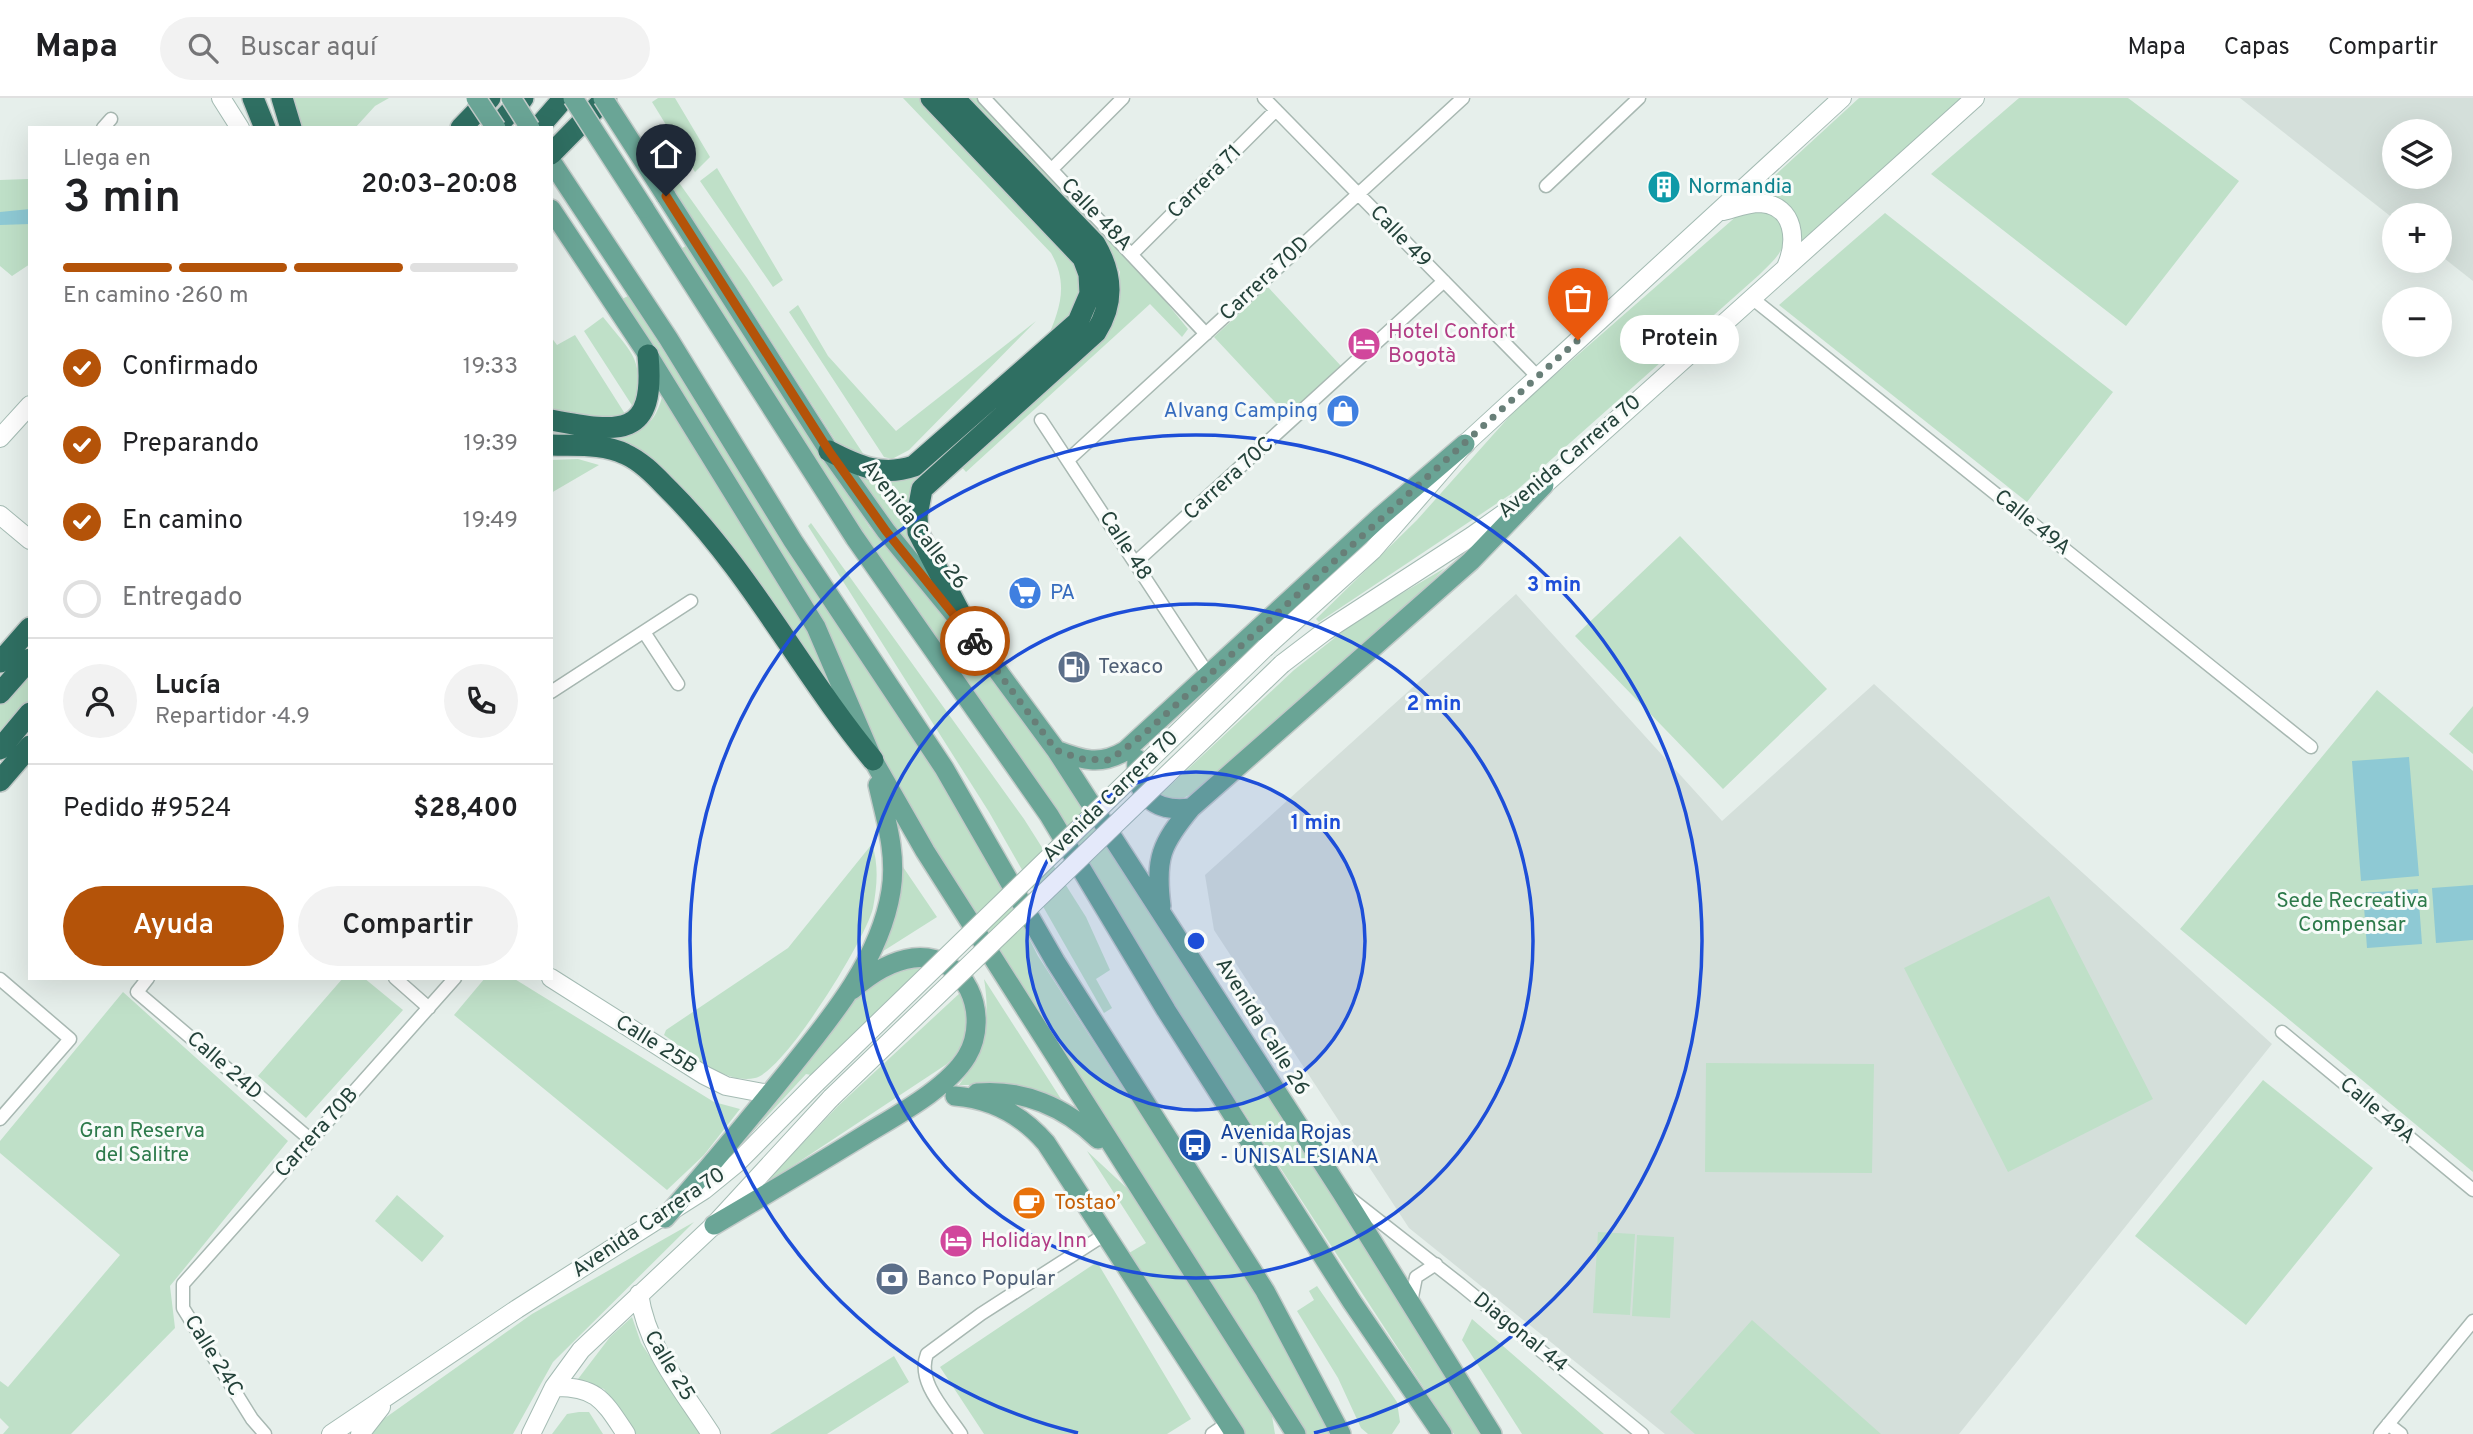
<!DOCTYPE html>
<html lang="es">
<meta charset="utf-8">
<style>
body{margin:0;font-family:Overpass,sans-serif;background:#f2f2f2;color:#202124;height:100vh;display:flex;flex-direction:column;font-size:26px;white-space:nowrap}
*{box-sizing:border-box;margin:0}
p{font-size:23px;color:#757577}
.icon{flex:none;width:38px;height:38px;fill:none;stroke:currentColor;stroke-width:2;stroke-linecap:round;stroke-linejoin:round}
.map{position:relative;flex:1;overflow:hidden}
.sheet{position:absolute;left:28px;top:28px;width:525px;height:854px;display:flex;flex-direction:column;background:#fff;border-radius:0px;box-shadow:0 7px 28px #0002}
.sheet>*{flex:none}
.fabs{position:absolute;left:2382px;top:21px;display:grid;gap:14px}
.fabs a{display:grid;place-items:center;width:70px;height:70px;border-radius:50%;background:#fff;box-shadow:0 7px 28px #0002;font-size:35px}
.pin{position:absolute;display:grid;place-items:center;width:60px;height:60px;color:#fff;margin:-72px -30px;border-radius:50% 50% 50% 0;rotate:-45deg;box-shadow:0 0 7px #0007}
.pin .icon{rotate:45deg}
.courier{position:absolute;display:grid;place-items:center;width:70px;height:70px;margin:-35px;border:5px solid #b45309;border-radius:50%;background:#fff;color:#222;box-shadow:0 2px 9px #0007}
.bubble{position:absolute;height:49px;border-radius:24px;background:#fff;box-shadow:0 7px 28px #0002;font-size:23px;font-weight:600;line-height:49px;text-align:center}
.summary em{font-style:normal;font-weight:600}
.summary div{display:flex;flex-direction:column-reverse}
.summary{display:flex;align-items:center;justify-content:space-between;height:119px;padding:0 35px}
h1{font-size:46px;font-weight:600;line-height:52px}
.bar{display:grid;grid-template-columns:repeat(4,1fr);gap:10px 7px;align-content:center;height:84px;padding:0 35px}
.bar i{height:9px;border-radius:5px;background:#e0e0e0}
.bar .on{background:#b45309}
.bar p{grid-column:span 4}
.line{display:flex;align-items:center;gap:18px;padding:0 35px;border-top:2px solid #e0e0e0}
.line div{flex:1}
.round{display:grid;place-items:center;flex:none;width:74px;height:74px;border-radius:37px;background:#f2f2f2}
ol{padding:0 35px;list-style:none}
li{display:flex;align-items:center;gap:21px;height:77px}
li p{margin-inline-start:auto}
li .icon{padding:7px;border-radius:50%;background:#b45309;color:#fff;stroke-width:4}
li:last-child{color:#757577}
li i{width:38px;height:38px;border:4px solid #e0e0e0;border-radius:50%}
.button{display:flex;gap:14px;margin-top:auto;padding:14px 35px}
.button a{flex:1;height:80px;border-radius:42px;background:#b45309;color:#fff;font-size:28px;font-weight:600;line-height:80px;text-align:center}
.button a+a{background:#f2f2f2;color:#202124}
header{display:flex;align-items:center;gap:42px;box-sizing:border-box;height:98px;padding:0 35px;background:#fff;border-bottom:2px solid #e0e0e0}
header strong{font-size:33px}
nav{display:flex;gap:38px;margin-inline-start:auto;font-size:24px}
.search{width:490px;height:63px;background:#f2f2f2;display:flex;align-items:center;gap:18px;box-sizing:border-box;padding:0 24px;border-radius:38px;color:#757577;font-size:26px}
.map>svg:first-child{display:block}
.built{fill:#d4dfda;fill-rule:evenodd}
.green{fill:#bfe0c8}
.water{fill:#8ec9d4}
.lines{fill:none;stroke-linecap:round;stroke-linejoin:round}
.street-casing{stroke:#a8b8b2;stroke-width:15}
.secondary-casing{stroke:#a4bbb3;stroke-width:20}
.primary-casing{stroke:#c2cac8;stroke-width:22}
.highway-casing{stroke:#c2cac8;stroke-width:24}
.street{stroke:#fff;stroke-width:12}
.secondary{stroke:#fff;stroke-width:18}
.primary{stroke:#6aa596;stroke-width:19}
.highway{stroke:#2f6f62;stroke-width:21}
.secondary-bridge-casing{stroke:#a4bbb3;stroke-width:20;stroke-linecap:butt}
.primary-bridge-casing{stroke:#c2cac8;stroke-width:22;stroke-linecap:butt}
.secondary-bridge{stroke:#fff;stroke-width:18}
.primary-bridge{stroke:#6aa596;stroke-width:19}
.done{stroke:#687f78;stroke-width:7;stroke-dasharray:0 12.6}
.route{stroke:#b45309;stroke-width:9}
.ring{fill:none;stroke:#1d4ed8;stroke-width:3.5}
.labels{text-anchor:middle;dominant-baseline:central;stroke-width:6;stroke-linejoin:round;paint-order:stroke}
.street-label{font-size:21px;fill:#24423a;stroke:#f7fbf9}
.culture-label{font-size:21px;fill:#0d838f;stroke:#f7fbf9;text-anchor:start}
.hotel-label{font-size:21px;fill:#b23c85;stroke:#f7fbf9;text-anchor:start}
.shop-label{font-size:21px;fill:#366cbe;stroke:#f7fbf9;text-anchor:end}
.service-label{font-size:21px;fill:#4e5e75;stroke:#f7fbf9;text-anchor:start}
.park-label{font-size:21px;fill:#2d7a4b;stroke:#f7fbf9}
.transit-label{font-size:21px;fill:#164399;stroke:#f7fbf9;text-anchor:start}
.food-label{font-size:21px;fill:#c56008;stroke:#f7fbf9;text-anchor:start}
.centre{fill:#1d4ed8;stroke:#f7fbf9;stroke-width:3.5}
.ring-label{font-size:21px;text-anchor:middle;font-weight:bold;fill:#1d4ed8;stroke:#f7fbf9;stroke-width:6;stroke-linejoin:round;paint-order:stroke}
</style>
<header>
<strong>Mapa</strong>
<div class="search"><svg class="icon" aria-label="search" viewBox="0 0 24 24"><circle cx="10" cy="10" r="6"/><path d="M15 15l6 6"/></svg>Buscar aquí</div>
<nav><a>Mapa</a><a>Capas</a><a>Compartir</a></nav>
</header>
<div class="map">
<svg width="2473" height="1336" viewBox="0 0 2473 1336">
<rect width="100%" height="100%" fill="#e6efeb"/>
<path class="built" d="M2240,0H2473V183L2440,157V117H2394V121ZM2394,33H2440V79H2394Z
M1516,496L1722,723L1874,586L2272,946L1959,1336H1665L1409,1130L1214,832L1205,777Z"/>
<path class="green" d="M290,0H389L375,8L355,30H300Z
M658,0H675L710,59L695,74L652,4Z
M903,0H920L1075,164C1087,197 1070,221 1046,243C1060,212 1069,186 1051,155Z
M964,0H979L1127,156L1188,231L1182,239L1150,206L966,374L959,366L1117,205L1120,174L1109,153Z
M1859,0H1961L1802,145C1799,114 1786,102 1758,93Z
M2019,0H2128L2239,83L2126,228L1931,76Z
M645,37L747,180L870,366L839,348L641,40Z
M717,70L783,182L773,189L700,83Z
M28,81L30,166L12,178L0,168V82Z
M1760,112L1783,123C1791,149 1776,160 1759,177L1517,392L1319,524L1316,521L1417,422L1517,310L1739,116Z
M1885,115L2113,294L2027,404L1779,207Z
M687,147L870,430L1000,589L1067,685L1228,933L1481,1336H1454L1157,881L1101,785L869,450L681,151Z
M1268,189L1341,268L1287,317L1214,239Z
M628,198L980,744L1038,858L1256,1196L1334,1336H1306L917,725L872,640L825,524L622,201Z
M798,207L828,258L896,333L1036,223L909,352L892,361L884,359L789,214Z
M603,219C634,258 644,260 635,312L584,233Z
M575,237L627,319C604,325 574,318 551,311V239L557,247Z
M662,299L810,535L847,625L778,515L722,435L678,388L551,337V332C595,337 648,355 662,299Z
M578,361L599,367L551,395V362Z
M857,374L884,381L919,379C899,406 908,431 921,459L883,415Z
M811,425L1024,721L1086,819L1110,872L1096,881L1112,910L1104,915L989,714L808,428Z
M1680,438L1827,591L1723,691L1575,538Z
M1445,470L1400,516L1201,691L1174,705L1159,698L1294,572L1360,520Z
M30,571V603L0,638V605Z
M2377,592L2473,673V1074L2180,831Z
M2473,608V656L2449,636Z
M872,746C879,767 877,789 873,810C866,841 784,974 755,980C723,987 688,953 664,937L666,932L788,850Z
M901,766L937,819L877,857Z
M2049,798L2153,1001L2008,1074L1904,870Z
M925,867L811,977L806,976L735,1053L859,897L886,875Z
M343,880H364L403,912L306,1020L258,978Z
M485,880H513L714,1004L740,1011L704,1057L667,1092L454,917Z
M984,881L1061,1001L1015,987H959C984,954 991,922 984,881Z
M123,894L288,1043L170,1188L175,1230L71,1336H3L9,1329L0,1320V1283L8,1289L120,1157L0,1055V1043Z
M961,894C976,918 966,948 947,966L761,1089L838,1008Z
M1706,965L1874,966L1872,1075L1705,1074Z
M2263,982L2373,1070L2246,1227L2135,1138Z
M1087,1053L1130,1093L1270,1306L1275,1336H1244L1129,1155L1146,1145Z
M397,1097L444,1138L422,1164L375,1123Z
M694,1124L553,1264L513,1336H371L385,1320L532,1216Z
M1598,1134L1635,1136L1630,1217L1593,1215Z
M1637,1137L1674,1139L1670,1220L1632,1218Z
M1097,1164L1191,1321L1167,1336H984L940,1269Z
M1317,1188L1397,1304L1400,1324L1392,1336H1368L1361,1330L1338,1280L1297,1213L1314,1202L1309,1193Z
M632,1219L641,1245L700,1336H635L604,1291L578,1281L610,1239Z
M1472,1221L1604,1336H1522L1462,1242Z
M1752,1222L1881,1336H1695L1670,1314Z
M894,1258L909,1284L827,1336H770Z
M579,1314H589L603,1336H552L567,1316Z"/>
<path class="water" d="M30,111V126L0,127V114Z
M2409,659L2419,778L2361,783L2352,663Z
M2473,787V842L2436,845L2432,790Z
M2418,791L2422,846L2367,850L2363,795Z"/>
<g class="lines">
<defs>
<path id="street" d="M984,0L1206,236
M1264,0L1537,278
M103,30L111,21
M1052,71L1123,0
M1546,88L1639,0
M1133,155L1276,12
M1753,201L2311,649
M1041,322L1208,576
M1068,362L1463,0
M1136,464L1444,183
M644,534L678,586
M551,594L691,503
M148,880L137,894L311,1042
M395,880L429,910
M0,881L70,941L0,1021
M2282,934L2473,1092
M1351,1101L1461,1187L1642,1336
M1411,1204L1416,1179L1436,1166
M2388,1326L2401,1336
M265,1336L252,1321L183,1210V1186L455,880
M961,1336C946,1313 916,1284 927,1256L981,1216L1104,1137
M1212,1336L1228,1325
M2380,1336L2473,1223"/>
<path id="secondary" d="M221,0L240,30
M1723,113C1735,110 1748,105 1760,105C1796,107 1797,144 1786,169
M0,340L30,307
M0,417L30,442
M1266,549L1373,452L1465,346L1842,0
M1282,566L1324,534L1472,438L1544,387L1975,0
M551,880L704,977L726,988L769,996
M639,1196C647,1250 682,1291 711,1336
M554,1289C597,1288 604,1303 626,1336
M331,1336L517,1211L704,1092L737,1065L816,985
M360,1336L381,1309
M531,1336L554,1289L581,1252L714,1127L831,1000"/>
<path id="primary" d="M551,63L668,240L793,443L944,670L1055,863L1265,1193L1341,1336
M666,98L829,353L886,433L972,538L1056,652L1342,1095L1492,1336
M644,110L855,440L1049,717L1166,912L1352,1204L1442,1336
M551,111L648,257L816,529L873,662L925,753L1296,1336
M1056,652C1082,662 1100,668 1125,653L1380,419L1465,346
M1137,661C1134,697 1155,715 1191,710
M1161,808C1155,760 1161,746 1191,710L1471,463L1544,387
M977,995C1023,991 1065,1009 1098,1041
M955,998C992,1001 1022,1017 1046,1045L1235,1336
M665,1120C702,1078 737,1036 772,993C819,934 879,869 891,793C897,756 886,722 878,687
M714,1127C765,1097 816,1067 866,1036C897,1017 948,990 967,958C991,917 966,854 913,860C890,863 869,877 852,892"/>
<path id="highway" d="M253,0L265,30
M282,0L291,30
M954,0L1095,146C1112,175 1115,204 1096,234L922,391L917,418L918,434L972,538
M461,30L490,0
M495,30L523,0
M538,30L564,0
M551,56L606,0
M551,322C620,335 656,341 648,257
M551,347C575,348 603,345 625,356C643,364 657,380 670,393C750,473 802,576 873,662
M829,353C858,368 882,379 914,368L1078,224L1090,196L1089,176L1083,160L931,0
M0,564L30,530
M0,595L30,561
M0,651L30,615
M0,683L30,648"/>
</defs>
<use href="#street" class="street-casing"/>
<use href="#secondary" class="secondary-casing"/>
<use href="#primary" class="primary-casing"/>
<use href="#highway" class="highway-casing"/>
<use href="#street" class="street"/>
<use href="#secondary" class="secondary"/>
<use href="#primary" class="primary"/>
<use href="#highway" class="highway"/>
<defs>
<path id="secondary-bridge" d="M816,985L1266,549
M831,1000L1282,566"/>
<path id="primary-bridge" d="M476,0L496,30
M511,0L530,30
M573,0L644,110
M603,0L666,98"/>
</defs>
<use href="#secondary-bridge" class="secondary-bridge-casing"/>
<use href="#primary-bridge" class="primary-bridge-casing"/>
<use href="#secondary-bridge" class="secondary-bridge"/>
<use href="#primary-bridge" class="primary-bridge"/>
</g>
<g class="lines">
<path class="done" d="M975,543L1056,652L1081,661L1110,662L1144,636L1578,242"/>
<path class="route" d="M666,98L829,353L886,433L975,543"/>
</g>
<circle cx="1196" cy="843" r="169" fill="#1d4ed8" fill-opacity=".12"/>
<g class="ring">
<circle cx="1196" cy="843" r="169"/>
<circle cx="1196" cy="843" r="337"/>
<path d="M1078 1335A506 506 0 1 1 1314 1335"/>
</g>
<defs>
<symbol id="building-disc" viewBox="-11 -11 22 22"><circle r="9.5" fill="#0f9aa8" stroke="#f7fbf9"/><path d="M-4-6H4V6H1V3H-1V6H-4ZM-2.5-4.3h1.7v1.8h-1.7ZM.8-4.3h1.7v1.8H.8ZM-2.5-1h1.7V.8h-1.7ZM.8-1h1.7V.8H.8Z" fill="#fff"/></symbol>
<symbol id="hotel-disc" viewBox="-11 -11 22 22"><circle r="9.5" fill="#d1479c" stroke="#f7fbf9"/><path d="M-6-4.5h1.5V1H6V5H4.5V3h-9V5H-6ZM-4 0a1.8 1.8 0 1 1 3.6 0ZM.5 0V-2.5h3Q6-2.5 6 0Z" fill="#fff"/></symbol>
<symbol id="shop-disc" viewBox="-11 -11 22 22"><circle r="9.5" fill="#3f7fe0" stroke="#f7fbf9"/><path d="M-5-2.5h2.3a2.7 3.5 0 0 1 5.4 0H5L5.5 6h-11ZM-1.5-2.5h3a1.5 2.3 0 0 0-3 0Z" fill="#fff"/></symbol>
<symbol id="supermarket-disc" viewBox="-11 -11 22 22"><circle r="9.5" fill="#3f7fe0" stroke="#f7fbf9"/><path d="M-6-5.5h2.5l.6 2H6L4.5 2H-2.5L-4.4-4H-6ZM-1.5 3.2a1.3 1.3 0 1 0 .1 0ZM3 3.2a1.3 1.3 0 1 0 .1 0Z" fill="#fff"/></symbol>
<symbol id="fuel-disc" viewBox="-11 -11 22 22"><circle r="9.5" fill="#5c6f8a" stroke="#f7fbf9"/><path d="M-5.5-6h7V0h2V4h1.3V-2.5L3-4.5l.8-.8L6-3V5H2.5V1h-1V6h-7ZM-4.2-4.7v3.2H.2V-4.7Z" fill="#fff"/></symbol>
<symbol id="bus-disc" viewBox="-11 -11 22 22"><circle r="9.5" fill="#1a4fb4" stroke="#f7fbf9"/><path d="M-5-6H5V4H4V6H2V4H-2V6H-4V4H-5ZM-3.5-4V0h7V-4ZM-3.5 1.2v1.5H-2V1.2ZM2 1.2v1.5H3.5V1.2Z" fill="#fff"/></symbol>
<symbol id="cafe-disc" viewBox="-11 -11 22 22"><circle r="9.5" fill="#e8710a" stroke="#f7fbf9"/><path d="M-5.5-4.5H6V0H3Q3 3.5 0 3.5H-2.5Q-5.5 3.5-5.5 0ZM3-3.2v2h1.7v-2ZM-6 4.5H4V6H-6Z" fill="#fff"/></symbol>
<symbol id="bank-disc" viewBox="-11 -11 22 22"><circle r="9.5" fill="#5c6f8a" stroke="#f7fbf9"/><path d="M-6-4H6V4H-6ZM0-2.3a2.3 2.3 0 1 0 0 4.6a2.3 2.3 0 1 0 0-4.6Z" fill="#fff"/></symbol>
</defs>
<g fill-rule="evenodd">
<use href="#building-disc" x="1645" y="70" width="38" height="38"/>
<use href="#hotel-disc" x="1345" y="227" width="38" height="38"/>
<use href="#shop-disc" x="1324" y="294" width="38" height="38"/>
<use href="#supermarket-disc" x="1006" y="476" width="38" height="38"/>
<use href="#fuel-disc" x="1055" y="550" width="38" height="38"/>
<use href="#bus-disc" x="1176" y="1028" width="38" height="38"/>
<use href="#cafe-disc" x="1010" y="1086" width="38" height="38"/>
<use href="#hotel-disc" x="937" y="1124" width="38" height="38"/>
<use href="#bank-disc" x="873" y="1162" width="38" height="38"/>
</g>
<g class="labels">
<g class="street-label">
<text transform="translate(1205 84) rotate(-45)">Carrera 71</text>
<text transform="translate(1096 117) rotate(46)">Calle 48A</text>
<text transform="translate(1400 139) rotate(46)">Calle 49</text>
<text transform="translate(1265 181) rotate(-43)">Carrera 70D</text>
<text transform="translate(1570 359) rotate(-40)">Avenida Carrera 70</text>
<text transform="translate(1229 381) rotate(-42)">Carrera 70C</text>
<text transform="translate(2032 425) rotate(39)">Calle 49A</text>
<text transform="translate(914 427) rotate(52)">Avenida Calle 26</text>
<text transform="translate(1125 448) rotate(57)">Calle 48</text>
<text transform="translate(1111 699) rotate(-44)">Avenida Carrera 70</text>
<text transform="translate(1262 929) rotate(58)">Avenida Calle 26</text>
<text transform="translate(656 947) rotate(32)">Calle 25B</text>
<text transform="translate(224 968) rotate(41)">Calle 24D</text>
<text transform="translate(2377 1013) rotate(40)">Calle 49A</text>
<text transform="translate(317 1035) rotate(-48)">Carrera 70B</text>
<text transform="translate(649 1125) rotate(-34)">Avenida Carrera 70</text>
<text transform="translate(1520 1235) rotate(39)">Diagonal 44</text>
<text transform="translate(213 1258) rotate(58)">Calle 24C</text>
<text transform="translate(669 1268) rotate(59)">Calle 25</text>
</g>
<g class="culture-label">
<text x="1688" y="89">Normandia</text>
</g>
<g class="hotel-label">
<text x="1388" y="234">Hotel Confort<tspan x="1388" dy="24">Bogotà</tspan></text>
<text x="981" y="1143">Holiday Inn</text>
</g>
<g class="shop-label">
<text x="1318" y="313">Alvang Camping</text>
<text x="1050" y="495" text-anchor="start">PA</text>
</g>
<g class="service-label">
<text x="1098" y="569">Texaco</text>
<text x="917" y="1181">Banco Popular</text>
</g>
<g class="park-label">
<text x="2352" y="803">Sede Recreativa<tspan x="2352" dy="24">Compensar</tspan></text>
<text x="142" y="1033">Gran Reserva<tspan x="142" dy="24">del Salitre</tspan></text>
</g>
<g class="transit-label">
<text x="1220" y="1035">Avenida Rojas<tspan x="1220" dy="24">- UNISALESIANA</tspan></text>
</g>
<g class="food-label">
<text x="1054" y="1105">Tostao’</text>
</g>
</g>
<circle cx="1196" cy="843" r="10" class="centre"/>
<g class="ring-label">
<text x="1554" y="493">3 min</text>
<text x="1434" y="612">2 min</text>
<text x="1316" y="731">1 min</text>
</g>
</svg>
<div class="fabs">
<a><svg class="icon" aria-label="layers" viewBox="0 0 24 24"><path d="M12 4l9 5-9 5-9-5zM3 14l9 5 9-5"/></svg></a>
<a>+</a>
<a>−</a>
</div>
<div class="pin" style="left:1578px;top:242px;background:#ea580c"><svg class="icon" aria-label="bag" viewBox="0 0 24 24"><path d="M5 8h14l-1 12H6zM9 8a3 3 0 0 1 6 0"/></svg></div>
<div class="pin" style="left:666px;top:98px;background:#1f2937"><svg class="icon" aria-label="home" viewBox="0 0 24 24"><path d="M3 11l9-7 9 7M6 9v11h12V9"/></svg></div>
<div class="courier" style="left:975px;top:543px"><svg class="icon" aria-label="bike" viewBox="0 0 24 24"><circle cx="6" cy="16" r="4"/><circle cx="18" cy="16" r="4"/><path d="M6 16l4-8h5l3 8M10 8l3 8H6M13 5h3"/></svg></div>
<div class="bubble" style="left:1620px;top:217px;width:119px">Protein</div>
<section class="sheet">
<div class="summary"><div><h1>3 min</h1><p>Llega en</p></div><em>20:03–20:08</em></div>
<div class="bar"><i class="on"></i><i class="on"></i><i class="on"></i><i></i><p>En camino · 260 m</p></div>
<ol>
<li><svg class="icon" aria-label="check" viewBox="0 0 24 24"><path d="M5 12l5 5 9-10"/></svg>Confirmado<p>19:33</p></li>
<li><svg class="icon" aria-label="check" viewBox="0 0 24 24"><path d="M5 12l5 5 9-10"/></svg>Preparando<p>19:39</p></li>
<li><svg class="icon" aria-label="check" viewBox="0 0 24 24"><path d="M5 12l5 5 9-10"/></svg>En camino<p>19:49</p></li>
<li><i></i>Entregado</li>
</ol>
<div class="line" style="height:126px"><a class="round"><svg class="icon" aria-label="person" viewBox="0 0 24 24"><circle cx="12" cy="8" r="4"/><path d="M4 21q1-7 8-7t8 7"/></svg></a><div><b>Lucía</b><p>Repartidor · 4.9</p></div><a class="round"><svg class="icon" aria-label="phone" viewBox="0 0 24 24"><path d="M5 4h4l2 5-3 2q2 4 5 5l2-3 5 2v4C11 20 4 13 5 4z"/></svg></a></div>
<div class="line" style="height:91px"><div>Pedido #9524</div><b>$28,400</b></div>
<div class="button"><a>Ayuda</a><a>Compartir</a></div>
</section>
</div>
